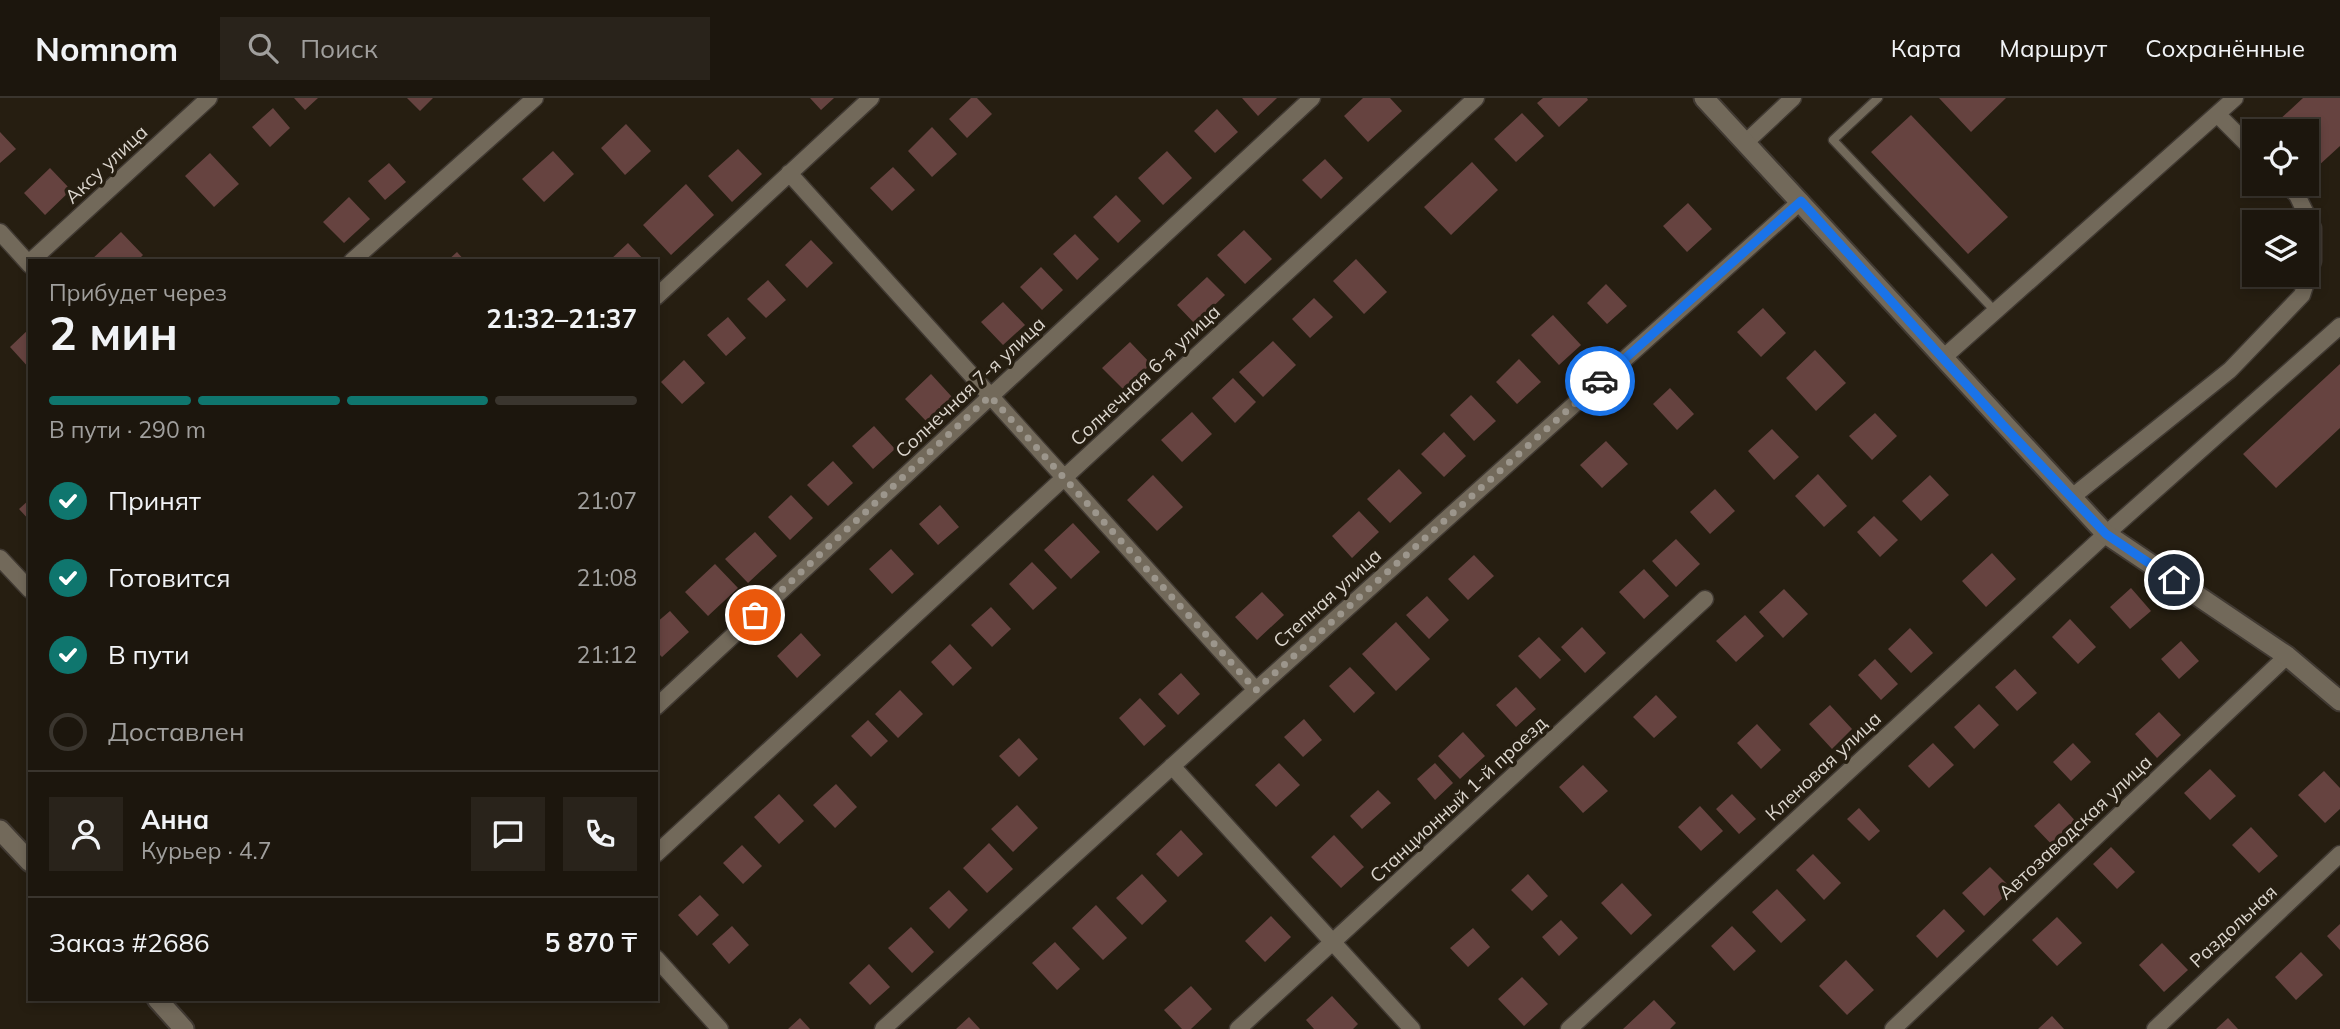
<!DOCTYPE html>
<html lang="ru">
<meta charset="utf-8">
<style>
body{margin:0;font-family:Mulish,sans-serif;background:#29231b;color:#f1f3f6;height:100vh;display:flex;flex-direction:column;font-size:26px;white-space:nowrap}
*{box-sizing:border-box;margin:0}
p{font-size:23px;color:#a09f9d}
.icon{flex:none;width:38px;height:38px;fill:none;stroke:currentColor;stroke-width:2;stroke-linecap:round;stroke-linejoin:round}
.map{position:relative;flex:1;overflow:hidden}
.panel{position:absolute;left:28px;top:161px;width:630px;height:742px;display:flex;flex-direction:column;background:#1c160d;border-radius:0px;box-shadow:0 4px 10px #0003,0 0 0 2px #3a352e}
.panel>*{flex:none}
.controls{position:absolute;left:2242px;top:21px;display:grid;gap:14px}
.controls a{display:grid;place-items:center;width:77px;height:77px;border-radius:0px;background:#1c160d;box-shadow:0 4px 10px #0003,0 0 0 2px #3a352e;font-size:35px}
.pin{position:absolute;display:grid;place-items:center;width:60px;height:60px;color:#fff;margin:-30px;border:4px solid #fff;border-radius:50%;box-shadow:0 2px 7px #0007}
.courier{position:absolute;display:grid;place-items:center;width:70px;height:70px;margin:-35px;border:5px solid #1a73e8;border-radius:50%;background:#fff;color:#222;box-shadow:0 2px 9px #0007}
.overview em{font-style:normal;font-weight:700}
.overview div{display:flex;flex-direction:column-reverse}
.overview{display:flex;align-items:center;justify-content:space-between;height:119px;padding:0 21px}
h1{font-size:46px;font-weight:700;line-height:52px}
.bar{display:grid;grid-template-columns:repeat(4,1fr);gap:10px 7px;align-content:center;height:84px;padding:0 21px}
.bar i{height:9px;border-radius:5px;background:#3a352e}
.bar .on{background:#0f766e}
.bar p{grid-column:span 4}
.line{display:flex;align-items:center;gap:18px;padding:0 21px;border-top:2px solid #3a352e}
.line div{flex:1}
.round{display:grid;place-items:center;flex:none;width:74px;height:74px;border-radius:0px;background:#29231b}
ol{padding:0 21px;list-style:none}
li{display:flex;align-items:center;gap:21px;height:77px}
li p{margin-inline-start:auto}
li .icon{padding:7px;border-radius:50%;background:#0f766e;color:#fff;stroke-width:4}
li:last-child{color:#a09f9d}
li i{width:38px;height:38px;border:4px solid #3a352e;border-radius:50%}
header{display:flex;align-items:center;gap:42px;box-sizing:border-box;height:98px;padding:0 35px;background:#1c160d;border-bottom:2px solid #3a352e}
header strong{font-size:33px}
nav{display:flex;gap:38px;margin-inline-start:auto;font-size:24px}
.search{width:490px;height:63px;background:#29231b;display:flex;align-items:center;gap:18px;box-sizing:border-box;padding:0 24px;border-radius:0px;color:#a09f9d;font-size:26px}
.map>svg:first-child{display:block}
.building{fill:#664340}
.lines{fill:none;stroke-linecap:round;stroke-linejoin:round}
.service-casing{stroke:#403932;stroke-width:11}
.minor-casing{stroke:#403932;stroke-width:19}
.tertiary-casing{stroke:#403932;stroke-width:23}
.service{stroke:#72695a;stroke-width:8}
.minor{stroke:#72695a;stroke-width:16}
.tertiary{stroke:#72695a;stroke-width:19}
.done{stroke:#9c968c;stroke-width:7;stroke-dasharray:0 12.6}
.route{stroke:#1a73e8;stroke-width:9}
.labels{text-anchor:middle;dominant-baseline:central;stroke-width:7;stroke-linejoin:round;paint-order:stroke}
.street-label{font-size:19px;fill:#dcd6ce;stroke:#261e11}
</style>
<header>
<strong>Nomnom</strong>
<div class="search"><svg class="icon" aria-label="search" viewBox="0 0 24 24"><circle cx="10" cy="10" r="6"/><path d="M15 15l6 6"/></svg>Поиск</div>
<nav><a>Карта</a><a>Маршрут</a><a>Сохранённые</a></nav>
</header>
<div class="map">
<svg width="2340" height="931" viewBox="0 0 2340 931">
<rect width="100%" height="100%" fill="#261e11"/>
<path class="building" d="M294,0H318L305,12Z
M407,0H433L420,13Z
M810,0H834L821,12Z
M971,0H977L992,16L967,40L949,21Z
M1242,0H1277L1258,18Z
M1363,0H1390L1402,13L1368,44L1344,18Z
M1543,0H1587L1588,2L1559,29L1537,5Z
M1939,0H2006L1971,34Z
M2303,0H2340V48L2317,69L2306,57V33H2285L2277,24Z
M273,10L290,30L270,49L252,29Z
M1217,11L1238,34L1215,55L1194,33Z
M1522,15L1544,38L1516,64L1494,41Z
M1911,17L2008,119L1968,156L1871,54Z
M626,26L651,53L625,77L601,50Z
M932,29L957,56L932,79L908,53Z
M0,34L16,51L0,65Z
M738,51L762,76L732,104L708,78Z
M553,53L574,76L544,104L522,81Z
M1167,53L1192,80L1163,107L1138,80Z
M210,55L239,86L214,109L185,78Z
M1325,61L1343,80L1321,101L1302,82Z
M1472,64L1498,92L1451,137L1424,109Z
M389,65L406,84L385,102L368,83Z
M893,69L915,92L892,113L870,90Z
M50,70L71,92L45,117L24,95Z
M686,86L714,117L671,157L643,127Z
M1116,97L1141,123L1118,145L1093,119Z
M349,99L370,121L344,145L323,124Z
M1688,105L1712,131L1687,154L1663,128Z
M1244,132L1272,161L1245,186L1217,157Z
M121,134L143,157L137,163H90Z
M1075,136L1099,161L1077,182L1053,156Z
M811,142L833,165L807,190L785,167Z
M628,145L645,163H609Z
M457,154L465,163H447Z
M1356,161L1387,194L1364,216L1333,183Z
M1041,169L1063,192L1042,212L1020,189Z
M1207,179L1225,197L1195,226L1177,207Z
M768,182L786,202L766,220L747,201Z
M1606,186L1627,208L1607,226L1587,205Z
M1314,200L1333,219L1310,240L1292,221Z
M1003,204L1025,227L1003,247L981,224Z
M1763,210L1786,235L1761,259L1737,234Z
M1553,217L1581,247L1559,267L1531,237Z
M728,219L746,240L726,258L707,237Z
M30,230V271L10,249Z
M1273,243L1296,267L1263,299L1239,274Z
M1130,244L1151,266L1124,292L1102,270Z
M1815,252L1846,285L1816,313L1786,280Z
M1519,261L1541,284L1517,306L1496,284Z
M684,262L705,285L682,306L661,284Z
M2340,266V330L2276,390L2243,356Z
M931,276L952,299L926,323L905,301Z
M1233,280L1256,304L1235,325L1212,300Z
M1670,290L1694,316L1677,332L1653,306Z
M1471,297L1496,323L1474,343L1450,317Z
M1192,314L1212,336L1182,364L1161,342Z
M1875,315L1897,338L1872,362L1849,338Z
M874,328L895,351L873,371L852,348Z
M1772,331L1799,359L1774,382L1748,353Z
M1444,334L1466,358L1444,379L1421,356Z
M1606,343L1628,366L1602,390L1580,367Z
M833,363L853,385L828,408L807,387Z
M1399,371L1422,395L1390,425L1367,401Z
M1818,376L1847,408L1824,429L1795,398Z
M1153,377L1183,409L1157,433L1127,402Z
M1930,377L1949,397L1921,423L1902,403Z
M1715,391L1735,413L1710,436L1690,414Z
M791,397L813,420L790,442L768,419Z
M30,401V423L19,411Z
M940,407L959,429L938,447L919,426Z
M1359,413L1379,434L1352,460L1332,438Z
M1874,418L1898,442L1880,459L1857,434Z
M1073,425L1100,454L1071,481L1044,452Z
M755,434L777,458L748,485L725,461Z
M1676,441L1700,466L1676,489L1652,463Z
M891,451L914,476L892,496L869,471Z
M1992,455L2016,481L1986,509L1962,483Z
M1474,457L1494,478L1468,502L1448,481Z
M1032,464L1057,490L1033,512L1009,486Z
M715,466L738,490L708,518L685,494Z
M1644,471L1669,498L1644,521L1619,494Z
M2131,490L2151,513L2130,531L2110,509Z
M1784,491L1808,516L1783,540L1759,514Z
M1262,494L1284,517L1257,542L1235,519Z
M1427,498L1449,522L1429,541L1406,517Z
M991,509L1011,531L992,549L971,527Z
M670,513L689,534L662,559L656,553V525Z
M1745,517L1764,538L1736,564L1716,543Z
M2070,521L2096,549L2078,566L2052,539Z
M1396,524L1430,561L1396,593L1362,556Z
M1582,529L1606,555L1585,575L1561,549Z
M1910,530L1933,555L1911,575L1888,551Z
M801,535L821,557L797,580L777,558Z
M1539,539L1561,562L1540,581L1518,558Z
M2181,543L2199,563L2179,581L2161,561Z
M950,546L972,570L953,588L931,564Z
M1875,561L1898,586L1881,602L1858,577Z
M1350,569L1375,595L1354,615L1329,588Z
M2015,571L2037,595L2017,613L1995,589Z
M1181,575L1200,596L1178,617L1158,596Z
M1516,589L1536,611L1516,629L1496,607Z
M900,592L923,616L898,640L875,616Z
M1656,597L1677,619L1654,640L1633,619Z
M1140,600L1166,628L1144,648L1119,620Z
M1979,606L1999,627L1974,651L1954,629Z
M1830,607L1852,631L1832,651L1809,626Z
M2159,614L2181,637L2157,660L2135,636Z
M1304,621L1322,642L1303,659L1284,639Z
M868,622L888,643L871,659L851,638Z
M1757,626L1781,652L1761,671L1737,645Z
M1463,634L1485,658L1460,681L1438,658Z
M1019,640L1038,661L1019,679L999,658Z
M1933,645L1954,667L1929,690L1908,668Z
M2073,645L2091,664L2071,683L2053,664Z
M1279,665L1300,687L1276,709L1255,687Z
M1435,665L1453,685L1435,702L1417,681Z
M1583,667L1608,693L1583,715L1559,689Z
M2210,671L2236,698L2210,722L2184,695Z
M2324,673L2340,690V711L2325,725L2298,697Z
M836,686L857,709L835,730L813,707Z
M1378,692L1391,705L1362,731L1350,718Z
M779,696L804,723L779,746L754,719Z
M1732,696L1756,721L1739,736L1716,711Z
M2059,705L2079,727L2055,750L2034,728Z
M1017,707L1038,730L1013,754L991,731Z
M1700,708L1723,733L1701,753L1678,729Z
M1859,710L1880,733L1869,743L1847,721Z
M2251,729L2278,758L2259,775L2232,747Z
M1181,732L1203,756L1178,779L1156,756Z
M1334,737L1364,769L1341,790L1311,759Z
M989,745L1013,771L987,795L963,770Z
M742,747L762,768L743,786L723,765Z
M2111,749L2135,774L2117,791L2093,766Z
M1813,756L1841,785L1824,802L1796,772Z
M1990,769L2012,791L1984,818L1962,795Z
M1142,776L1167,803L1142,827L1116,800Z
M1528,776L1548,798L1532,813L1511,792Z
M1622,785L1652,817L1631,837L1601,805Z
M1777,791L1806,822L1781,845L1752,814Z
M949,792L968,812L949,831L929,810Z
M700,797L719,817L697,838L678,817Z
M1096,807L1127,840L1103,862L1072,830Z
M1944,811L1965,833L1937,860L1916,838Z
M1271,818L1291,839L1265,864L1245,843Z
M2057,819L2082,845L2057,868L2032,842Z
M1561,822L1578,840L1559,858L1542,839Z
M2340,826V852L2327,838Z
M732,828L749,847L729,866L712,846Z
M1732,828L1756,853L1734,873L1711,848Z
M911,829L934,854L912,875L888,850Z
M1473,830L1490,849L1468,869L1450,850Z
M1055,844L1080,871L1057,892L1032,865Z
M2162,845L2188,872L2164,894L2139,867Z
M2301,854L2323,877L2296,902L2275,879Z
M1846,862L1874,892L1847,917L1819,888Z
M869,866L890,889L870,907L849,885Z
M1522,879L1548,906L1524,928L1498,901Z
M1191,888L1212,911L1191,931H1182L1164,912Z
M1332,898L1358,926L1353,931H1314L1306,922Z
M1654,902L1676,925L1670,931H1623Z
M2052,918L2064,931H2038Z
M969,919L980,931H956Z
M800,920L810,931H788Z
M2228,920L2238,931H2216Z"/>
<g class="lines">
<defs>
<path id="service" d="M1878,0L1833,42L1995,213"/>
<path id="minor" d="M2217,16L2254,53
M1745,45L1793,0
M789,75L1256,592
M0,134L30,167
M31,163L209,0
M352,163L535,0
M656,199L871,0
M1944,259L2235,0
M2072,399L2230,272L2302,197L2313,163V130L2297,97L2286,86
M0,460L30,492
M656,609L1312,0
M1172,668L1412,931
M656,756L1476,0
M656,860L720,931
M883,931L1256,592L1801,103
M1238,931L1705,501
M1569,931L2106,436L2340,228
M1893,931L2287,558
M2155,931L2340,756"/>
<path id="tertiary" d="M1704,0L2106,436L2287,558L2340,603
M0,732L30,764
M157,901L184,931"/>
</defs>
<use href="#service" class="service-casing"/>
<use href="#minor" class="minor-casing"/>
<use href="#tertiary" class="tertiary-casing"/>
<use href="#service" class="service"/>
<use href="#minor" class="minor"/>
<use href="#tertiary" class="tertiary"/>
</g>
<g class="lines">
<path class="done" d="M755,517L990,298L1256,592L1600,283"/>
<path class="route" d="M1600,283L1801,103L2002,326L2106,436L2174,482"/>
</g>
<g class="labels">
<g class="street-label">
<text transform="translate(106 66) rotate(-43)">Аксу улица</text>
<text transform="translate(1145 277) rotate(-43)">Солнечная 6-я улица</text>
<text transform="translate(970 289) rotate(-43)">Солнечная 7-я улица</text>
<text transform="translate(1327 500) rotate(-42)">Степная улица</text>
<text transform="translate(1823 668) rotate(-43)">Кленовая улица</text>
<text transform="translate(1458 701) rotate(-43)">Станционный 1-й проезд</text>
<text transform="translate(2075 729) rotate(-43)">Автозаводская улица</text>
<text transform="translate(2233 828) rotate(-43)">Раздольная</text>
</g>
</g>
</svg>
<div class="controls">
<a><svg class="icon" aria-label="locate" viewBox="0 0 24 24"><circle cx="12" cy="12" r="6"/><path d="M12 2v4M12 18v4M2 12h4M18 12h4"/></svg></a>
<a><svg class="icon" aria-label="layers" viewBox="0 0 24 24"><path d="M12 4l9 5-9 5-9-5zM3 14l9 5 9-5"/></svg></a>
</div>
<div class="pin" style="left:755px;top:517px;background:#ea580c"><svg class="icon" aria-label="bag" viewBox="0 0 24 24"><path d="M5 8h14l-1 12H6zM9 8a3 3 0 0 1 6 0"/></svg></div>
<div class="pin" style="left:2174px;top:482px;background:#1f2937"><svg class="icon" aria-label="home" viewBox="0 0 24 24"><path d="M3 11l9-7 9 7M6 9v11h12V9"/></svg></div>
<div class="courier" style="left:1600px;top:283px"><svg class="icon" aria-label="car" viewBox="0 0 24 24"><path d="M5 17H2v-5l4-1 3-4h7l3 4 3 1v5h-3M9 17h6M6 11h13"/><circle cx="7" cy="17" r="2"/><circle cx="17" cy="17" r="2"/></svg></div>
<section class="panel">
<div class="overview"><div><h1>2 мин</h1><p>Прибудет через</p></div><em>21:32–21:37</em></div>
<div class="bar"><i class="on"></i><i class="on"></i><i class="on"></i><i></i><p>В пути · 290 m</p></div>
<ol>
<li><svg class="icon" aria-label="check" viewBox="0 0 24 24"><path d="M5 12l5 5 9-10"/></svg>Принят<p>21:07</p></li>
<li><svg class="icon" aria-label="check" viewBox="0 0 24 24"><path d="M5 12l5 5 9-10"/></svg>Готовится<p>21:08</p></li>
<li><svg class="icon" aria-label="check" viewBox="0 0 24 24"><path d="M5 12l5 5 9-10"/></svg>В пути<p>21:12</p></li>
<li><i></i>Доставлен</li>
</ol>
<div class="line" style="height:126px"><a class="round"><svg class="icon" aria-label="person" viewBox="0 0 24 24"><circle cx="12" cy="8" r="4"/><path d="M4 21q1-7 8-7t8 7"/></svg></a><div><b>Анна</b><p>Курьер · 4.7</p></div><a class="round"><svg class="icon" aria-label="chat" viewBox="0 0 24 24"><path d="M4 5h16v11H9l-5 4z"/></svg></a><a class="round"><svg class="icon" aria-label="phone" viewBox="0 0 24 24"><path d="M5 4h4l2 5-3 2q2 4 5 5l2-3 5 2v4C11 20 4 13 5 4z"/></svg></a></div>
<div class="line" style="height:91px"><div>Заказ #2686</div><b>5 870 ₸</b></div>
</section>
</div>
